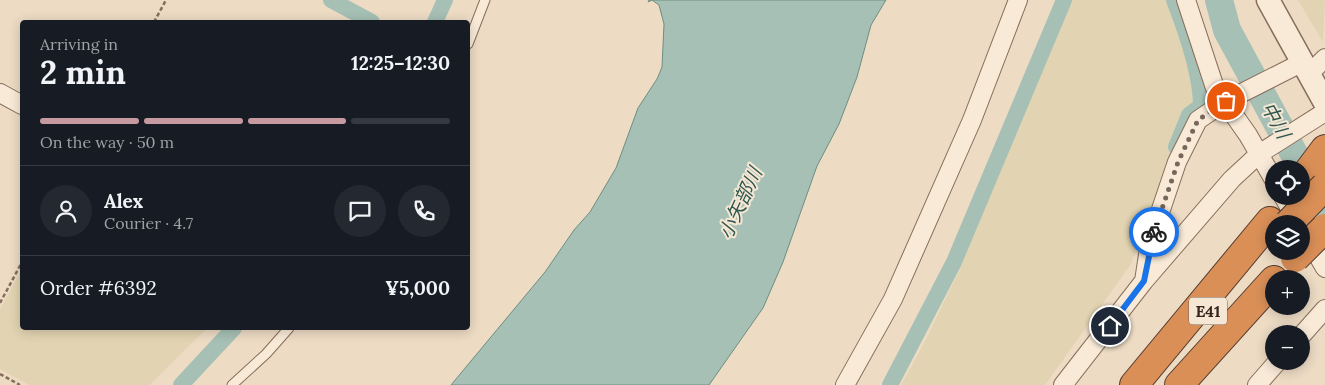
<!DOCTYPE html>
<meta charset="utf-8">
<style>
body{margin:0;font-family:Lora,"Noto Sans JP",serif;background:#242831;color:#f1f3f6;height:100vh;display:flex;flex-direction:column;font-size:19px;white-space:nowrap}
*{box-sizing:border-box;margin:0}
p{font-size:16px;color:#9ea1a6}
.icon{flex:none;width:28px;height:28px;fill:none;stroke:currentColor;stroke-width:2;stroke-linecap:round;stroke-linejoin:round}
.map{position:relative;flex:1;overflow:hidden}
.panel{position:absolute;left:20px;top:20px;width:450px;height:310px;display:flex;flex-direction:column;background:#171b24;border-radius:5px;box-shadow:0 2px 12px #0003}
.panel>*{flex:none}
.buttons{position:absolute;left:1265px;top:160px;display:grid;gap:10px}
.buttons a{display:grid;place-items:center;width:45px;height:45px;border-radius:50%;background:#171b24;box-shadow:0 2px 12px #0003;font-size:25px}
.pin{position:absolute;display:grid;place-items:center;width:42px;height:42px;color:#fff;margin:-21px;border:2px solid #fff;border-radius:50%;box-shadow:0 1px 5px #0007}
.courier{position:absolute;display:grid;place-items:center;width:50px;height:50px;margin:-25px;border:4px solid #1a73e8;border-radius:50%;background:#fff;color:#222;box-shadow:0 1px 6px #0007}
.summary em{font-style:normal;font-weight:800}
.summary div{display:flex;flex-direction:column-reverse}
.summary{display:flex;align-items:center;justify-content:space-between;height:85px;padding:0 20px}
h1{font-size:32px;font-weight:800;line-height:38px}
.bar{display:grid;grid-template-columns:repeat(4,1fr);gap:8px 5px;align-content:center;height:60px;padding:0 20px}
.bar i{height:6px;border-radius:4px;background:#363941}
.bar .selected{background:#c79aa2}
.bar p{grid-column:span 4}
.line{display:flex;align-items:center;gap:12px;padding:0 20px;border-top:1px solid #363941}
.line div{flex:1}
.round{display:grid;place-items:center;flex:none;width:52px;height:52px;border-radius:26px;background:#242831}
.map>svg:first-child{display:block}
.farmland{fill:#e2d4b2}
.water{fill:#a6c0b5;stroke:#6d8e81}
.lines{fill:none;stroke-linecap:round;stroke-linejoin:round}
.canal{stroke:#a6c0b5;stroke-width:16}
.river{stroke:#a6c0b5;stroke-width:28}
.service-casing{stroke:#876d5b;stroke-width:11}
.minor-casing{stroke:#876d5b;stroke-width:20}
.tertiary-casing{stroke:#876d5b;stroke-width:25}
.motorway-casing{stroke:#553c2f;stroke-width:30}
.path{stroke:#876d5b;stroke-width:2.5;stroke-dasharray:4 2.5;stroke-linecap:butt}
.service{stroke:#f8ead7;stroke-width:9}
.minor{stroke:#f8ead7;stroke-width:18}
.tertiary{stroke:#f8ead7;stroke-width:22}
.motorway{stroke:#da8f57;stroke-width:28}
.motorway-bridge-casing{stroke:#553c2f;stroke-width:30;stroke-linecap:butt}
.motorway-bridge{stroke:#da8f57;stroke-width:28}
.done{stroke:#776659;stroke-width:5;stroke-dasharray:0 9}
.route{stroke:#1a73e8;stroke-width:6}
.labels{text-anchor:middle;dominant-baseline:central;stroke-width:4;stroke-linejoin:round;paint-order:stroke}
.shield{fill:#f5e7d3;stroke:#706155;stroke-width:1}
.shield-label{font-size:16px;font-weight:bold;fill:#37271f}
.water-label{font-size:19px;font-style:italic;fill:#2e574f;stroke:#f5e7d3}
</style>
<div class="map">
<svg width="1325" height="385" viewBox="0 0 1325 385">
<rect width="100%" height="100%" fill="#eddbc4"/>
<path class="farmland" d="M1069,0H1166V3L1174,6L1177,25L1182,34L1198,103L1183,119L1131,264L1045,385H901L921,349L960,269Z
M1298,0H1325L1323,42Z
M22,269V328H207L150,385H29L0,369V309Z"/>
<path class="water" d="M649,0H886L871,25L857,77L839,124L817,166L783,262L763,308L709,385H451L545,272L574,230L590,212L616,168L638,108L657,79L662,67L664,24L659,5L652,0L648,2Z"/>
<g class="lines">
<path class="canal" d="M331,0L372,22
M1174,0C1186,31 1201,73 1201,106L1189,115L1176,147
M435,22L445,0
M181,385L234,328
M890,385L954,262L1064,0"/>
<path class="river" d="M1219,0L1227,30L1325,211"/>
<defs>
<path id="service" d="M468,44L485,0
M232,385L266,354L289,328"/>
<path id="minor" d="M1186,0L1215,88L1248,135L1274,180
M1310,73L1325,58
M0,93L22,105
M1283,196L1299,224
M1301,227L1325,268
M1144,281L1150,242L1177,162L1198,120L1226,101L1303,62
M1301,336L1325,309
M845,385L893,299L972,120L1018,0
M1063,385L1144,281L1232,179L1259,154L1325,112
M1257,385L1278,361"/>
<path id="tertiary" d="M1268,0L1325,103"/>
<path id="motorway" d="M1301,181L1325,149
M1134,385L1270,221
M1179,385L1274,280"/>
</defs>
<use href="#service" class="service-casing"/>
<use href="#minor" class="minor-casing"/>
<use href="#tertiary" class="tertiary-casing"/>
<use href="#motorway" class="motorway-casing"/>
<path class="path" d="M154,22L166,0
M0,303L22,262
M0,374L20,385"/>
<use href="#service" class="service"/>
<use href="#minor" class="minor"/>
<use href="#tertiary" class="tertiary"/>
<use href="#motorway" class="motorway"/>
<defs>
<path id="motorway-bridge" d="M1288,224L1325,186
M1295,258L1325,228"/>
</defs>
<use href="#motorway-bridge" class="motorway-bridge-casing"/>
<use href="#motorway-bridge" class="motorway-bridge"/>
</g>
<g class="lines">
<path class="done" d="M1154,232L1178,162L1198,120L1226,101"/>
<path class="route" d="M1110,326L1144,281L1154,232"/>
</g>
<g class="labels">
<rect class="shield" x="1189" y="297.5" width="38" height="27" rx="4"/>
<g class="shield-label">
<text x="1208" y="311">E41</text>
</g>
<g class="water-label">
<text transform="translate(1276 120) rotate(61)">中川</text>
<text transform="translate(740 203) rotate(-65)">小矢部川</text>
</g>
</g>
</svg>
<div class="buttons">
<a><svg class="icon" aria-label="locate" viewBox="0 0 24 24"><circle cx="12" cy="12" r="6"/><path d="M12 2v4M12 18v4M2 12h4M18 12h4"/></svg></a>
<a><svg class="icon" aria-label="layers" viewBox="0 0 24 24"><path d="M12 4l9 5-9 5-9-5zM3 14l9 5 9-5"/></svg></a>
<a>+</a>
<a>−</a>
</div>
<div class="pin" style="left:1226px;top:101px;background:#ea580c"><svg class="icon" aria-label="bag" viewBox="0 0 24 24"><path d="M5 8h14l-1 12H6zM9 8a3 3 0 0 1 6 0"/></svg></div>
<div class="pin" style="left:1110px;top:326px;background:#1f2937"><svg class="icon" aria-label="home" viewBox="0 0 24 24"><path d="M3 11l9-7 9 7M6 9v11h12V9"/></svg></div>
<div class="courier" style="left:1154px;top:232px"><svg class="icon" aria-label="bike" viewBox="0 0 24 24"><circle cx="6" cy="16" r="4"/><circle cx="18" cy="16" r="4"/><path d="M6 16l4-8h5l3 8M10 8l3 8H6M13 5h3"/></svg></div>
<section class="panel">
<div class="summary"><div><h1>2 min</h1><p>Arriving in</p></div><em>12:25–12:30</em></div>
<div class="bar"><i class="selected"></i><i class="selected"></i><i class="selected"></i><i></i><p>On the way · 50 m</p></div>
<div class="line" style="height:90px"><a class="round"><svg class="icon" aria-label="person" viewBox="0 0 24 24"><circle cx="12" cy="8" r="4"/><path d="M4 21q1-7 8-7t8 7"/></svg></a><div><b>Alex</b><p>Courier · 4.7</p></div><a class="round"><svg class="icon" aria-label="chat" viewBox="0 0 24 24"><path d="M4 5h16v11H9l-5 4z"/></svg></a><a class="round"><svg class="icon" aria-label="phone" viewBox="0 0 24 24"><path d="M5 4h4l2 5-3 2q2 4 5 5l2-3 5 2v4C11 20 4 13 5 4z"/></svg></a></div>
<div class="line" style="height:65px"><div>Order #6392</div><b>¥5,000</b></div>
</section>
</div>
